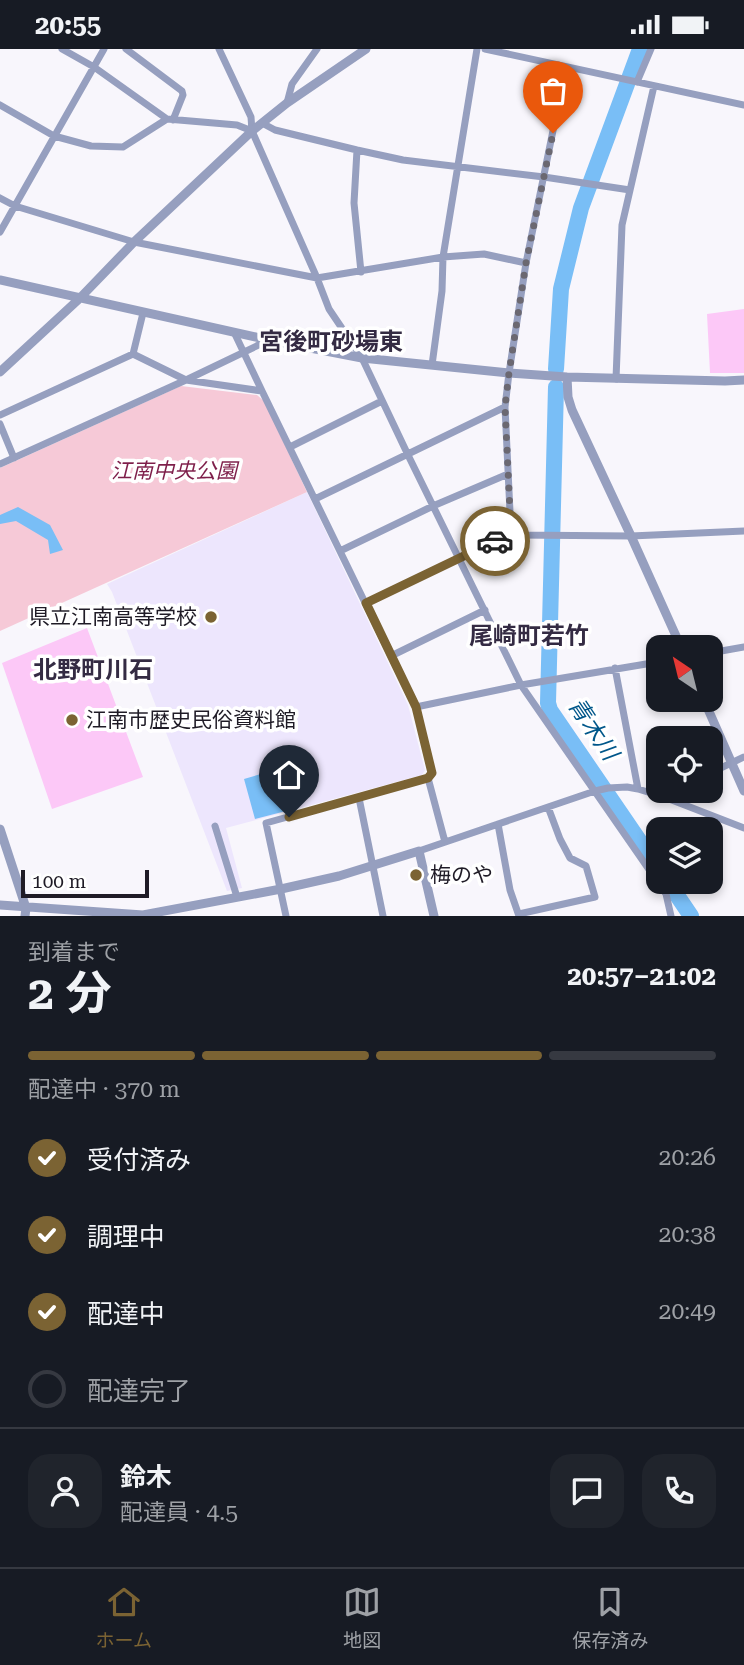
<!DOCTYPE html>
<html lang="ja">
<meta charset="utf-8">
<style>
body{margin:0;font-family:"Roboto Serif","Noto Sans JP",serif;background:#20242c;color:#f1f3f6;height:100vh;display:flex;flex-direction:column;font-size:26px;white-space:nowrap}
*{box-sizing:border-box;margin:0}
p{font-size:23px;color:#9ea1a6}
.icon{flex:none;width:38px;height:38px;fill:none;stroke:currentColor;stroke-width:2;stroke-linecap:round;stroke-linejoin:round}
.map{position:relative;height:867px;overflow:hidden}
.sheet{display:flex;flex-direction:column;background:#171b24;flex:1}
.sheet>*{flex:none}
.needle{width:46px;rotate:325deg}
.tools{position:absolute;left:646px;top:586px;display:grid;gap:14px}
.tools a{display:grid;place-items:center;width:77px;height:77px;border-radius:14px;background:#171b24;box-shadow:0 4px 10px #0003;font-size:35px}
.scale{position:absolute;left:21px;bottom:18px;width:128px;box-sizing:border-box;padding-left:7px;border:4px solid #1f1b26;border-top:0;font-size:19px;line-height:24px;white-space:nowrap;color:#1f1b26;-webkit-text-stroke:5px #fff;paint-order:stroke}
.pin{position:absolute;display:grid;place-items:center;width:60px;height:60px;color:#fff;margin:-72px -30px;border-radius:50% 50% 50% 0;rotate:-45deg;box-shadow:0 0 7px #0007}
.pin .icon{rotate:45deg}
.courier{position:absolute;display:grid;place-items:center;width:70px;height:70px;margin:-35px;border:5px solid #7b6333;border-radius:50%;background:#fff;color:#222;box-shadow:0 2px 9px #0007}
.overview em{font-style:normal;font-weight:700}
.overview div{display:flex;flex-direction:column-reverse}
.overview{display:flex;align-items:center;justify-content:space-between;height:119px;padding:0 28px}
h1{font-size:46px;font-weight:700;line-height:52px}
.bar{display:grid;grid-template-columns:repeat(4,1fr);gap:10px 7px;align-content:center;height:84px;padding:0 28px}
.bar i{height:9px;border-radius:5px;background:#363941}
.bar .current{background:#7b6333}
.bar p{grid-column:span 4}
.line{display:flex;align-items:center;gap:18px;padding:0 28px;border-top:2px solid #363941}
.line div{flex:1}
.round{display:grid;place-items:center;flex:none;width:74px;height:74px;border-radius:21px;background:#20242c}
ol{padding:0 28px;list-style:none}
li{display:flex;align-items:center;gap:21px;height:77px}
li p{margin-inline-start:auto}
li .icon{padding:7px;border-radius:50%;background:#7b6333;color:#fff;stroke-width:4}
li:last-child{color:#9ea1a6}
li i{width:38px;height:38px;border:4px solid #363941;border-radius:50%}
.status{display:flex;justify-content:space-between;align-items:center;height:49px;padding:0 35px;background:#171b24;direction:ltr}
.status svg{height:19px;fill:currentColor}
.tab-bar{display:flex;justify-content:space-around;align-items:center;height:98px;border-top:2px solid #363941;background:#171b24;font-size:19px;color:#9ea1a6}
.tab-bar a{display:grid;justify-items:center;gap:4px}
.tab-bar .current{color:#7b6333}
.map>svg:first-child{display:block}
.built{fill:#ede6fd}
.green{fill:#f6c9d7}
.water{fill:#79bef6}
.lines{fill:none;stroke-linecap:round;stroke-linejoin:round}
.river{stroke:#79bef6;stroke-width:16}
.building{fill:#fcc8f7}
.minor{stroke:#969fbf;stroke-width:7}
.tertiary{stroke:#969fbf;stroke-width:9}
.done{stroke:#6b6871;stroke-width:7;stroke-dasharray:0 12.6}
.route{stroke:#7b6333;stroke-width:9}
.poi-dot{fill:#7b6333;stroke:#fff;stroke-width:2.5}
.labels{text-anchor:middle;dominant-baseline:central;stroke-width:7;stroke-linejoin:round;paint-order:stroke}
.park-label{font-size:21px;font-style:italic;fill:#7e1e4a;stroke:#fff}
.poi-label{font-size:21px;fill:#1f1b26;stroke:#fff;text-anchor:start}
.water-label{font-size:23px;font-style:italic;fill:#00578a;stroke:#fff}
.quarter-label{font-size:24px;font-weight:bold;fill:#342b43;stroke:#fff}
</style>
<div class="status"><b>20:55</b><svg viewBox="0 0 49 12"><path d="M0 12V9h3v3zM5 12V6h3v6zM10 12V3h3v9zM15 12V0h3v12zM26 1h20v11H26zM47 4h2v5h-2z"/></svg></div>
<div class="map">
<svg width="744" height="867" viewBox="0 0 744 867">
<rect width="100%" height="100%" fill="#f8f6fc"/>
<path class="built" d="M307,443L408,656L425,721L422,726L226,779L242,839L227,842L112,543L107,535Z"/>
<path class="green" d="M181,337L257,346L264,352L307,443L0,582V419Z"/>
<path class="water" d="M18,458L50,476L63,501L50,505L48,491L16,472L0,475V466Z
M274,721L286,762L255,770L244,730Z"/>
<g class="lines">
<path class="river" d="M556,320L561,240L581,159L640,0
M556,338L548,654L550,661L658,819
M668,833L691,867"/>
</g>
<path class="building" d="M744,260V324H710L707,265Z
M87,579L143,728L52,760L2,614Z"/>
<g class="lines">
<path class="minor" d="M62,0L94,18L167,70L237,76L252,82
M126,0L182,42L183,46L173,71
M219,0L251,68L252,82L317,229L329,260L362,309L408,406L521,636L666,845L671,867
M485,0L744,56
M637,33L651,0
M287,54L292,35L317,0
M0,56L54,87L91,97L123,98L167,70
M262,74L275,81L357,101L403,111L544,128L630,141
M357,101L354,154L361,223
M0,149L15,157L134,193L317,229L443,208L484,205L526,214
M0,183L104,0
M143,264L133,305L186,331L269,291
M234,283L262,342
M432,316L442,242L443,208L477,0
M616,330L622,176L654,37
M0,366L133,305
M0,375L14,409
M290,398L382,352
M0,415L186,331L262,342L391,607L485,561
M315,450L505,358
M511,484L505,358L509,324L526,214L566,18
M340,502L433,457L508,425
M366,554L511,484L516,486L631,487L744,482
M710,604L744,598
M391,607L416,658L432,724L428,729L445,793
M615,619L638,740
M416,658L521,636L658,613
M710,724L744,708
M359,749L383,867
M498,775L510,841L519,867
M215,777L237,848
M419,802L595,742L608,739L627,738L638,740L664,748L744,779
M519,865L595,848L586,817L570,809L560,790L548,758
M286,867L266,774L428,729"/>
<path class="tertiary" d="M0,231L269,291L362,309L509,324L567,328L725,332L744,331
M0,323L79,250L134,193L252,82L287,54L366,0
M567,328L568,348L572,361L631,487L681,598
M704,651L744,742
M0,780L26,859L25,867
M0,856L143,866L281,840L339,827L419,802L434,867"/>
</g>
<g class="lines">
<path class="done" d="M495,492L511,484L505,358L509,324L526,214L553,84"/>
<path class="route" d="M289,768L428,729L432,724L416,658L366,554L495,492"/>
</g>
<g class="poi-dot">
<circle cx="211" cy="568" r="7"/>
<circle cx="72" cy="671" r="7"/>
<circle cx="416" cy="826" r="7"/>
</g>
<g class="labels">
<g class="park-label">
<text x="174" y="422">江南中央公園</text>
</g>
<g class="poi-label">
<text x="197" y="568" text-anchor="end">県立江南高等学校</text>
<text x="86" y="671">江南市歴史民俗資料館</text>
<text x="430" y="826">梅のや</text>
</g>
<g class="water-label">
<text transform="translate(593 680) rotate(56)">青木川</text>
</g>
<g class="quarter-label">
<text x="331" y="293">宮後町砂場東</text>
<text x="529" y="587">尾崎町若竹</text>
<text x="93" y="621">北野町川石</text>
</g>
</g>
</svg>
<div class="tools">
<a><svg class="needle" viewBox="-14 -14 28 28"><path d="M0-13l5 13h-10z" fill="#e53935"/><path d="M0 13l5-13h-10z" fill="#9ea1a6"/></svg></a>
<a><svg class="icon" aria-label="locate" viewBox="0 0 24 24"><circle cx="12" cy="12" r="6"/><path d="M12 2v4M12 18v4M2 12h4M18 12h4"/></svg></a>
<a><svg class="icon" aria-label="layers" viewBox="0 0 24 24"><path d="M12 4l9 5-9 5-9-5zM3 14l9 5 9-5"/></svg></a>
</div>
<div class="scale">100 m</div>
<div class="pin" style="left:553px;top:84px;background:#ea580c"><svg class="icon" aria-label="bag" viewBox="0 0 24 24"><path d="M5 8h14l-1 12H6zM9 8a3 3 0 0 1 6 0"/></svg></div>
<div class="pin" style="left:289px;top:768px;background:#1f2937"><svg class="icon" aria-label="home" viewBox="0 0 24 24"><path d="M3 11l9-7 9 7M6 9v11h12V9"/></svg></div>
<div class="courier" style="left:495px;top:492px"><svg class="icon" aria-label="car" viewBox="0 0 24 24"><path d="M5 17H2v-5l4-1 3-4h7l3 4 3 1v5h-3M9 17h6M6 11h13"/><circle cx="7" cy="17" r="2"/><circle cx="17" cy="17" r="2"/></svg></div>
</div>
<section class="sheet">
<div class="overview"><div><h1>2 分</h1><p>到着まで</p></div><em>20:57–21:02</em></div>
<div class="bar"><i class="current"></i><i class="current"></i><i class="current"></i><i></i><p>配達中 · 370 m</p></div>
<ol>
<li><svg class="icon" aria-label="check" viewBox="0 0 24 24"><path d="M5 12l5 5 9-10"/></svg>受付済み<p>20:26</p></li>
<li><svg class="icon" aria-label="check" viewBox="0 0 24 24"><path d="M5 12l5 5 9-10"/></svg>調理中<p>20:38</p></li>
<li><svg class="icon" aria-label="check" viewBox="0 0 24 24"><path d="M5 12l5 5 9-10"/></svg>配達中<p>20:49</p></li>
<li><i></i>配達完了</li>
</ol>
<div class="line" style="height:126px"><a class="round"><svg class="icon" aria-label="person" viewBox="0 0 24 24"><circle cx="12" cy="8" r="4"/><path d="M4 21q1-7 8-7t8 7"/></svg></a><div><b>鈴木</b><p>配達員 · 4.5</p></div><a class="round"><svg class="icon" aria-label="chat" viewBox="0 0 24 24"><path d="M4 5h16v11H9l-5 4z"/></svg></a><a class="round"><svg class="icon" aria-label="phone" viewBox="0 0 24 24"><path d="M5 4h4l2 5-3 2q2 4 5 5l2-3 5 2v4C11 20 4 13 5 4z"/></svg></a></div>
</section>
<nav class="tab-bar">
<a class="current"><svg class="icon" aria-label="home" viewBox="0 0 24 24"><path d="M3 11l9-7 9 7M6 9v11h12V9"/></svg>ホーム</a>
<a><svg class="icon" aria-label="map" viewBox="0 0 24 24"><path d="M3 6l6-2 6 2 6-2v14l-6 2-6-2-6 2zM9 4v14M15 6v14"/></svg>地図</a>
<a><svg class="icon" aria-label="saved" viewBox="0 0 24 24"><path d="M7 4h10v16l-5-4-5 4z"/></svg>保存済み</a>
</nav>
